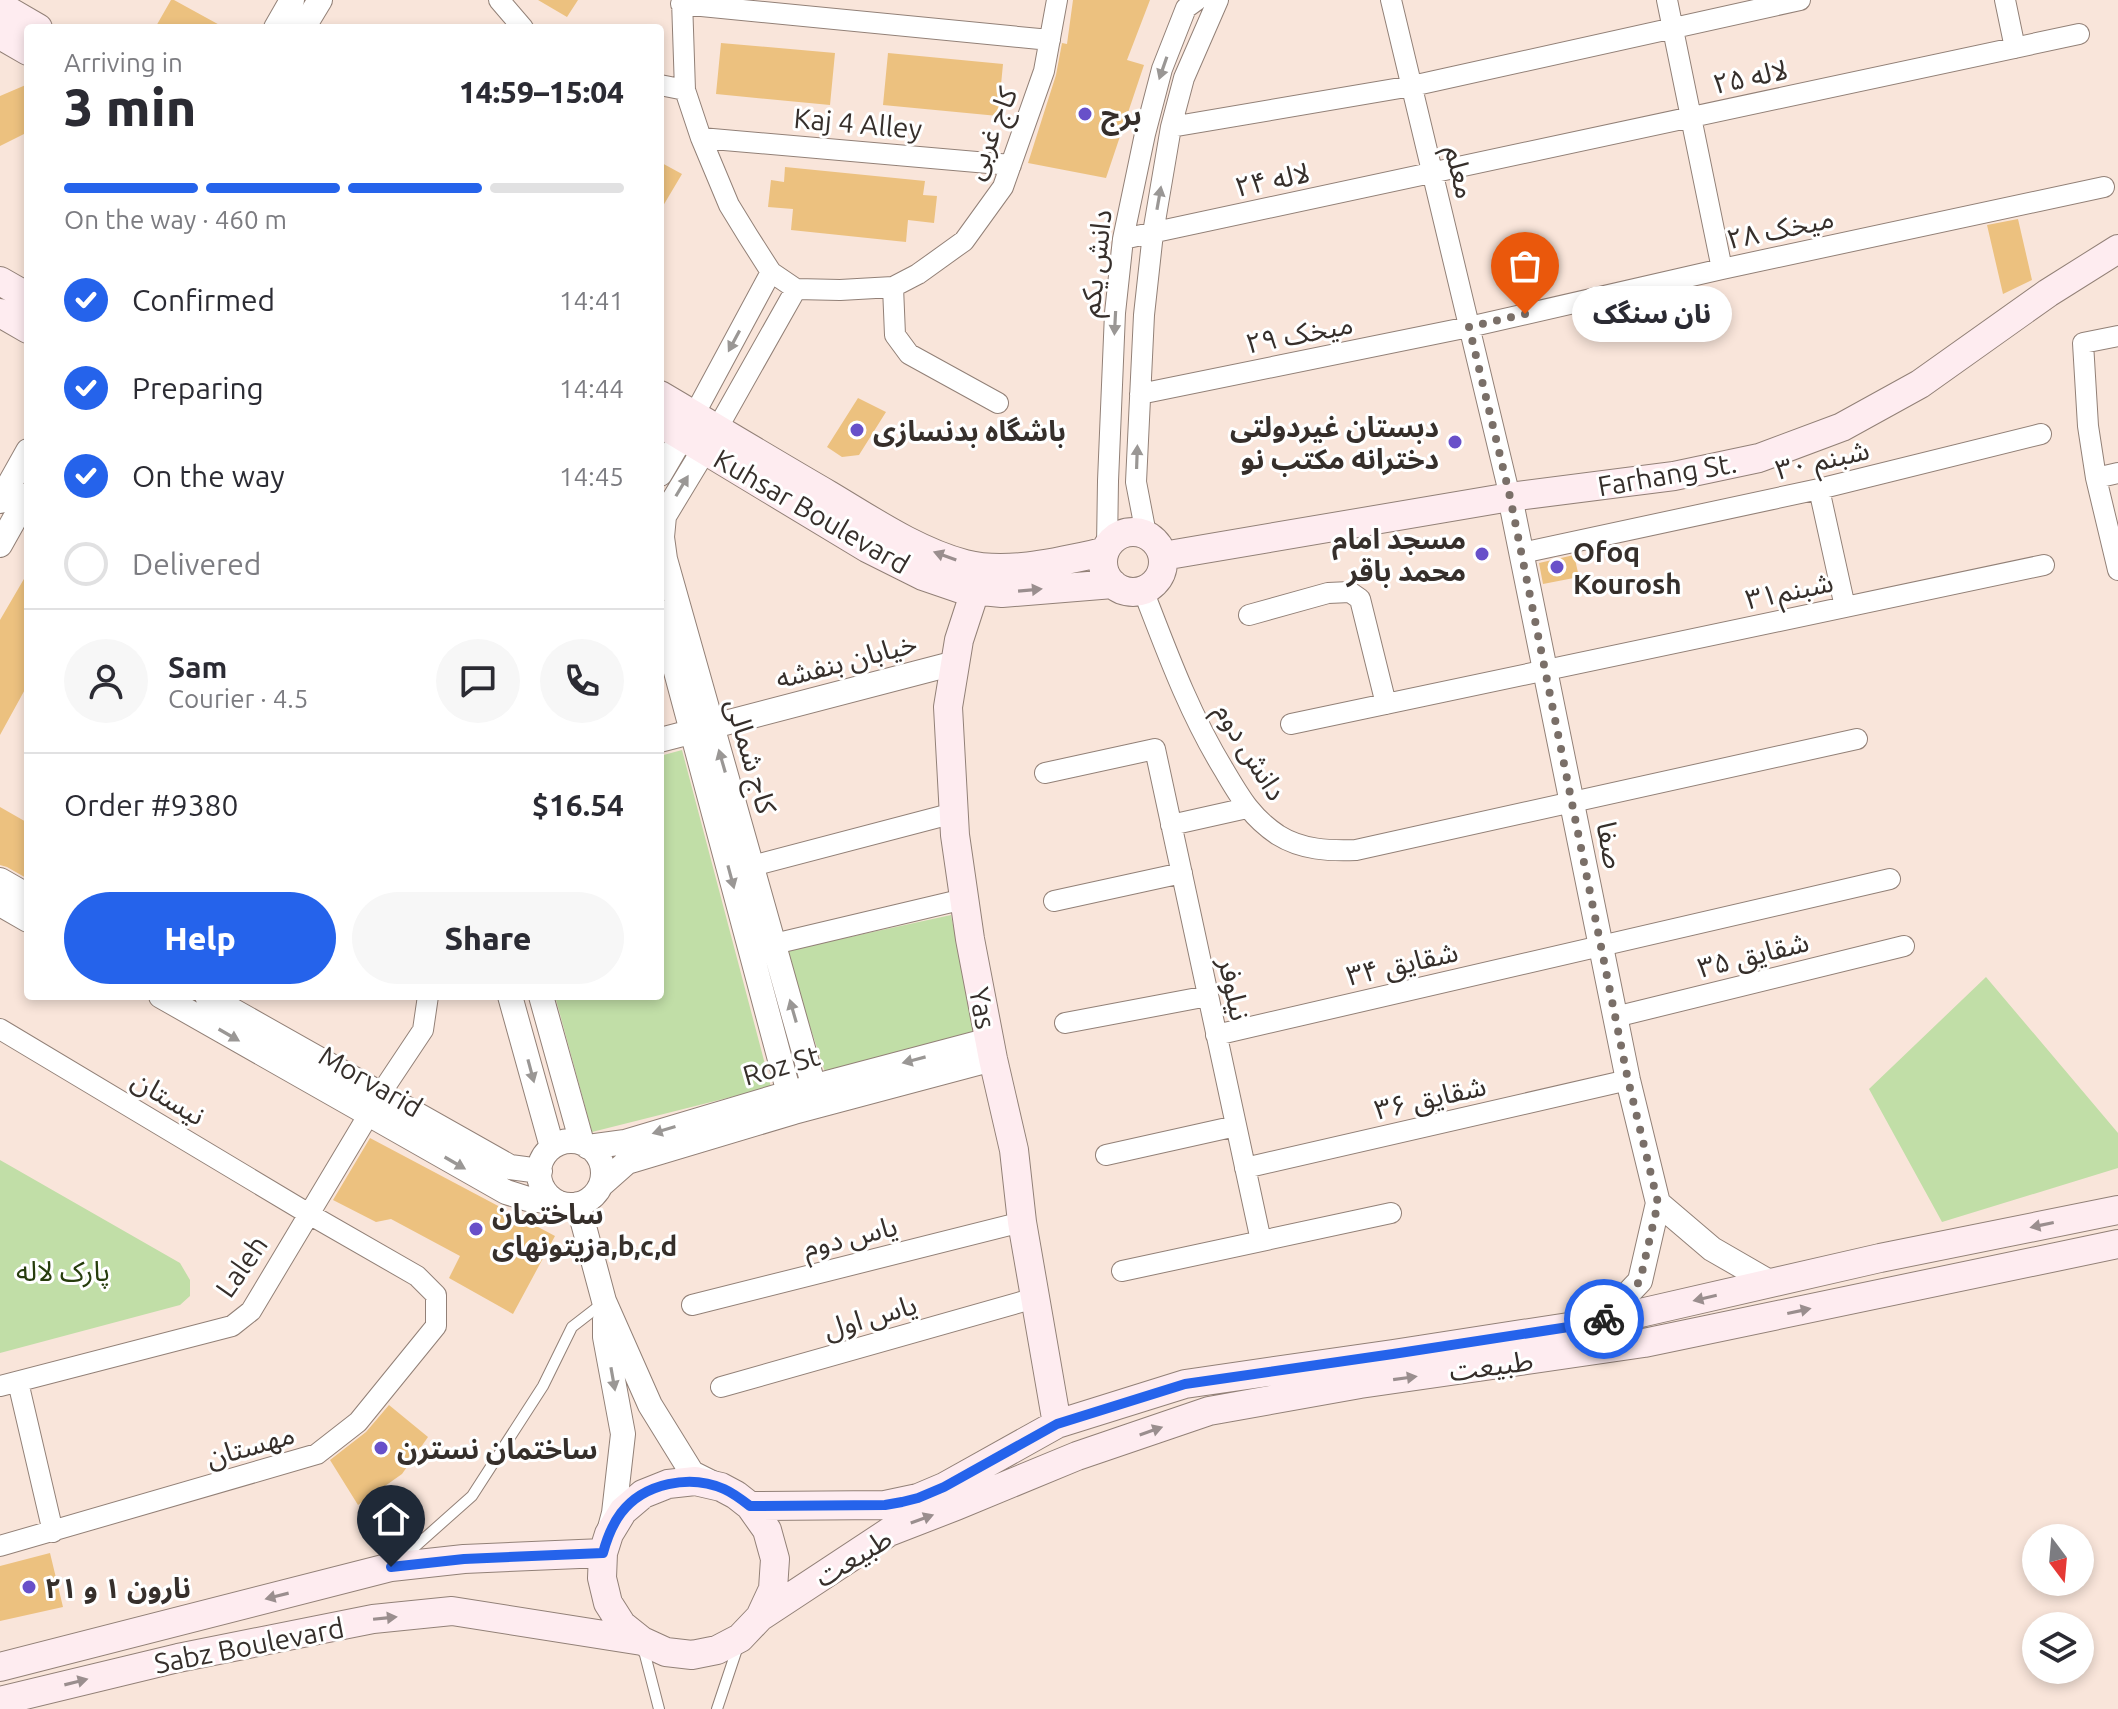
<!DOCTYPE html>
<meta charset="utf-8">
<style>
body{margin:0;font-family:Ubuntu,"Noto Sans Arabic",sans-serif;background:#f7f7f7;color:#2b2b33;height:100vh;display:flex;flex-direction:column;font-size:30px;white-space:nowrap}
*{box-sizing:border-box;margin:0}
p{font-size:26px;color:#7c7c81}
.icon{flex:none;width:44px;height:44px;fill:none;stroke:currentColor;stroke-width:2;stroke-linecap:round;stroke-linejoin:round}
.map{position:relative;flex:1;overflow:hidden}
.sheet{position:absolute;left:24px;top:24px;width:640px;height:976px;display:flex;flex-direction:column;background:#fff;border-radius:8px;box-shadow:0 4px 12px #0003}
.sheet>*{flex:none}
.needle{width:52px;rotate:164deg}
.controls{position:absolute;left:2022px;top:1524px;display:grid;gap:16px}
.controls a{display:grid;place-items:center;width:72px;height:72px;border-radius:50%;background:#fff;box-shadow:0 4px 12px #0003;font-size:40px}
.pin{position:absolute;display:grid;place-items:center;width:68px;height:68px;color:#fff;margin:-82px -34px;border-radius:50% 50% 50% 0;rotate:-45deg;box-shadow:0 0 8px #0007}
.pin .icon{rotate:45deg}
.courier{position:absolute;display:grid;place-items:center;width:80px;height:80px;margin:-40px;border:6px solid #2563eb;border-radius:50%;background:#fff;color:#222;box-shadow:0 2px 10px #0007}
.bubble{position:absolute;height:56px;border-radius:28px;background:#fff;box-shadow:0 4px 12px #0003;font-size:26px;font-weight:800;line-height:56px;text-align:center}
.summary em{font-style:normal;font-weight:800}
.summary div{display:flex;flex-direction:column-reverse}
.summary{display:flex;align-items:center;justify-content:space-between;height:136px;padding:0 40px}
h1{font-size:52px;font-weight:800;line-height:60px}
.bar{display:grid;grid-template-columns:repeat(4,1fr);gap:12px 8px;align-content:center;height:96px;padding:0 40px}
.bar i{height:10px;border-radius:6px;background:#e1e1e2}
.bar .active{background:#2563eb}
.bar p{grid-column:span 4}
.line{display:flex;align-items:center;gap:20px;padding:0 40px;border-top:2px solid #e1e1e2}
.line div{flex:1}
.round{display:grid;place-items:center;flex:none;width:84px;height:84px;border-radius:42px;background:#f7f7f7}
ol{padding:0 40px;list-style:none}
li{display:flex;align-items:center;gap:24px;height:88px}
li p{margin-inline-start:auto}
li .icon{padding:8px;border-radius:50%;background:#2563eb;color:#fff;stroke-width:4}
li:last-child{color:#7c7c81}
li i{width:44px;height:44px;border:4px solid #e1e1e2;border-radius:50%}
.cta{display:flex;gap:16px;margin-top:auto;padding:16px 40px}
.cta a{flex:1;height:92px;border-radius:48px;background:#2563eb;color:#fff;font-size:32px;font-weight:800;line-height:92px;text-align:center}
.cta a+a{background:#f7f7f7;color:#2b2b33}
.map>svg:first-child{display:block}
.green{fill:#c1dea7}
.building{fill:#ecc17f}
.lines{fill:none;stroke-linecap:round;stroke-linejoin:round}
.service-casing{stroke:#928077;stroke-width:12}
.minor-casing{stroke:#928077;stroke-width:22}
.tertiary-casing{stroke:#928077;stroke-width:26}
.secondary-casing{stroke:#928077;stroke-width:30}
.service{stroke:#fff;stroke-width:10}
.minor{stroke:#fff;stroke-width:20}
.tertiary{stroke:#fff;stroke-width:24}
.secondary{stroke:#feecf0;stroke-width:28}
.oneway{fill:#9a9795}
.oneway2{fill:#9a8e8e}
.done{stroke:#7a6f68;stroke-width:8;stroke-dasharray:0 14.4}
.route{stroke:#2563eb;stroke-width:10}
.poi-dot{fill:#6850c9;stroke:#fff;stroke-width:3}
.labels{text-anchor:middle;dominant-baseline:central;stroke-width:6;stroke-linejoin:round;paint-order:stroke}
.street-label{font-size:28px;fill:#362f2b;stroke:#fff}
.poi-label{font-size:28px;font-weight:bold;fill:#362f2b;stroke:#fff;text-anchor:start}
.park-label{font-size:28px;fill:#273d0d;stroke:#fff}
</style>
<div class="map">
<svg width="2118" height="1709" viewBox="0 0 2118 1709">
<rect width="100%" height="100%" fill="#f9e5da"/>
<path class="green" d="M682,750L771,1087L592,1132L555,996H660V756Z
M951,915L975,1033L825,1072L785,951Z
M1986,977L2118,1133V1168L1942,1222L1869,1089Z
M0,1160L180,1263L190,1280V1296L180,1305L0,1353Z"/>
<path class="building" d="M171,0H174L225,28H155Z
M538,0H578L567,17Z
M1073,0H1150L1127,60L1144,65L1106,178L1028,163L1056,75L1062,43L1067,44Z
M721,43L835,53L830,105L716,94Z
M888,53L1003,64L998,116L883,105Z
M28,84V132L0,146V96Z
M660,162L682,174L660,211Z
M785,167L925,181L923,195L937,196L934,223L908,220L906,242L791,230L793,209L768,207L771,180L784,182Z
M2018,219L2032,280L2003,294L1987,225Z
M858,398L886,412L859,455L842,457L827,447Z
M1574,555L1579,577L1543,584L1539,563Z
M28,572V684L0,735V620Z
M0,807L28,823V879L7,867L0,865Z
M370,1138L555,1236L513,1314L449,1278L460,1256L391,1219L376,1222L333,1200Z
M389,1405L428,1437L402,1474L358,1505L330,1460L366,1432Z
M50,1553L63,1607L0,1621V1566Z"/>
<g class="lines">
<defs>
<path id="service" d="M400,1560L472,1496L543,1386L572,1327L603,1303
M643,1647L659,1709
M717,1709L738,1646"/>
<path id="minor" d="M499,0L523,28
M682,0L685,90L701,138L729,205L748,236L771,272L796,289
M1391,0L1510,497
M1667,0L1722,269
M2005,0L2015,48
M681,4L1050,40
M660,85L685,90
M1171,127L1412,86L1800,0
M701,138L1011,165
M1123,239L2079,34
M893,287L895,335L909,354L998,403
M796,289L840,290L893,287L918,274L964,241L1003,187L1044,71L1057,0
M2118,336L2083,343L2088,426L2096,478L2118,570
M1140,394L1469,327L1722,269L2104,187
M694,415L771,272
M717,429L796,289
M2096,478L2118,473
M1819,489L1845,607
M1146,534L1136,482L1144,315L1153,233L1171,127L1184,78L1218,0
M1107,546L1108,481L1115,313L1123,239L1145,134L1162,69L1186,8L1197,0
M1522,553L1819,489L2041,434
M1143,590C1167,652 1189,713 1224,770C1240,797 1251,817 1278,835C1302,850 1329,851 1356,850L1857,739
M1249,615L1328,593L1350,592L1360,599L1386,704
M1291,724L2044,565
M1045,773L1155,749L1261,1241
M1171,825L1247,808
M752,866L954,813
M1054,901L1182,873
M774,944L964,899
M1615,1017L1904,946
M1065,1023L1208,996
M0,1029L309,1214L417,1276L436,1295V1326L358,1422L317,1454L0,1546
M1216,1035L1890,879
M381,1093L423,1030L428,996
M1106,1155L1236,1126
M1245,1168L1628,1080
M1122,1271L1391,1213
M692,1305L1022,1222
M18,1382L53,1532
M0,1386L232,1326L251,1311L369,1114
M721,1387L1035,1298"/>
<path id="tertiary" d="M276,28L292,0
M303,28L320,0
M713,435L664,516L662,537L665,559L819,1105
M660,474L691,421
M1510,497L1628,1080L1658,1203L1640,1281L1601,1322
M0,501L28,451
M0,545L28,495
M660,612L794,1112
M660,740L955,663
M0,880L28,896
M0,904L28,920
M161,996L506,1192L528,1199L557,1202
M207,996L510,1167L540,1171
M510,996L552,1147
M541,996L582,1143
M539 1173a32 32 0 1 1 64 0a32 32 0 1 1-64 0Z
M588,1147L625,1142L789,1093L989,1040
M601,1185L627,1162L794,1112L993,1059
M1658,1203L1712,1249L1771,1283
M578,1204L604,1301L650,1405L692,1473L716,1485
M605,1320V1337L623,1434L614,1513L610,1528"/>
<path id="secondary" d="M0,6L38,28
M0,35L28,51
M0,281L28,297
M0,313L28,329
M660,395C716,428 772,462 829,495C871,520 916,551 965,564C1008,575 1062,561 1104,552
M660,423L867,548L923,576L961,589L1002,593L1113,584
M1103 562a30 30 0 1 1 60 0a30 30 0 1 1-60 0Z
M1163,556L1510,497L1674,476L1759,458L1842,427L1920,384L2048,293L2118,249
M975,591L959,640L948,707L955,835L970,939L993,1059L1014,1150L1022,1222L1057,1424
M750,1506L885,1505L918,1498L944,1487L1057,1424L1185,1384L1393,1354L1601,1322L1880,1258L2118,1210
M760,1617L773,1589L775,1559L767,1530L750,1506L736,1495L721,1487L695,1481L668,1484L643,1494L623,1511L609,1534L603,1553L602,1578L608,1603L622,1625L642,1641L666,1652L692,1655L717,1650L740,1638L760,1617L889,1532L956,1506L1077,1456L1209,1411L1360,1384L1644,1343L2118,1244
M0,1667L391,1567L464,1559L603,1553
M0,1701L178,1658L373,1619L452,1611L642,1641"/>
</defs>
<use href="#service" class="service-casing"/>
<use href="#minor" class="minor-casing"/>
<use href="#tertiary" class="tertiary-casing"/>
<use href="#secondary" class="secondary-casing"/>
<use href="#service" class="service"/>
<use href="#minor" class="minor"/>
<use href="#tertiary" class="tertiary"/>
<use href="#secondary" class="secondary"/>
</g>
<defs><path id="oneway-solid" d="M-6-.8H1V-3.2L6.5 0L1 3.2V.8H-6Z" transform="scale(2)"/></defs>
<g class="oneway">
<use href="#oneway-solid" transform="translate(1163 68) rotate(109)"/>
<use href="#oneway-solid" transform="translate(1159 198) rotate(-80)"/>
<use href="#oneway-solid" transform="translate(1115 323) rotate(93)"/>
<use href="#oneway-solid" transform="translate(734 341) rotate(118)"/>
<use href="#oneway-solid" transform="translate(1137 457) rotate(-88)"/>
<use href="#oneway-solid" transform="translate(682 486) rotate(-59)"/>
<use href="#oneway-solid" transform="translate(722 761) rotate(-106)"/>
<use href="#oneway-solid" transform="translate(731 877) rotate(75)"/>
<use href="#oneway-solid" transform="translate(793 1011) rotate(-106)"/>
<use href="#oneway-solid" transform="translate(229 1035) rotate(30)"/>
<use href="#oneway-solid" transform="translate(914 1060) rotate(165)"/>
<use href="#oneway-solid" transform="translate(531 1071) rotate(75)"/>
<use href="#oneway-solid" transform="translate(664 1130) rotate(163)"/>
<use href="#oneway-solid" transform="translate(455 1163) rotate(30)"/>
<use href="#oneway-solid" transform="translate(613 1379) rotate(80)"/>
</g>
<g class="oneway2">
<use href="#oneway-solid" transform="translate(945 556) rotate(-160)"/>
<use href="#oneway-solid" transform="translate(1030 590) rotate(-5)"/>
<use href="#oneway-solid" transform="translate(2042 1225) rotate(168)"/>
<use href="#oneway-solid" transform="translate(1705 1298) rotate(167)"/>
<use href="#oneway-solid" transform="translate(1799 1311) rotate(-12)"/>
<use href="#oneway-solid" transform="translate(1405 1378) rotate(-8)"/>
<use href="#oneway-solid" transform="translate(1151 1431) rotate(-19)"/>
<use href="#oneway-solid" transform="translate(922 1519) rotate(-20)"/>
<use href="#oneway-solid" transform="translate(277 1596) rotate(166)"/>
<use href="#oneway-solid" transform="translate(385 1618) rotate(-6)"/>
<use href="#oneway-solid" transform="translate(76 1682) rotate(-14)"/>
</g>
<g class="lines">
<path class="done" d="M1525,314L1469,327L1510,497L1628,1080L1658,1203L1640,1281L1604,1319"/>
<path class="route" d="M391,1567L464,1559L603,1553C607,1538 612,1525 621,1513C644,1483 690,1474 724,1489C733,1493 741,1499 750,1506L885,1505L902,1502L918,1498L944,1487L1057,1424L1185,1384L1393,1354L1601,1322L1604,1319"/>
</g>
<g class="poi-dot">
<circle cx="1085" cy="114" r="8"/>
<circle cx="857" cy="430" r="8"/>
<circle cx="1455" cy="442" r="8"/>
<circle cx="1482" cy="554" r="8"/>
<circle cx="1557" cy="567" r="8"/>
<circle cx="476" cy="1229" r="8"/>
<circle cx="381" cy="1448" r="8"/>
<circle cx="29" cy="1587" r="8"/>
</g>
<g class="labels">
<g class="street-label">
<text transform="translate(1750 76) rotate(-12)">لاله ۲۵</text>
<text transform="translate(858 123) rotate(5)">Kaj 4 Alley</text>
<text transform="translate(990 133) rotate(-68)">کاج غربی</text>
<text transform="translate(1461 172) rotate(77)">معلم</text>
<text transform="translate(1272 179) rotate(-12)">لاله ۲۴</text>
<text transform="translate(1780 228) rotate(-12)">میخک ۲۸</text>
<text transform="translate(1095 263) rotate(-83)">دانش یکم</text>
<text transform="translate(1299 333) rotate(-11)">میخک ۲۹</text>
<text transform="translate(1822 459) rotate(-13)">شبنم ۳۰</text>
<text transform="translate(1667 474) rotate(-10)">Farhang St.</text>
<text transform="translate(812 511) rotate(30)">Kuhsar Boulevard</text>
<text transform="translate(1789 590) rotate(-12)">شبنم۳۱</text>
<text transform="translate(846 660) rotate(-15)">خیابان بنفشه</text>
<text transform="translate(1251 751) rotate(58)">دانش دوم</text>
<text transform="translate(752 756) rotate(74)">کاج شمالی</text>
<text transform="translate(1611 845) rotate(79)">صفا</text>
<text transform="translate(1753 954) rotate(-14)">شقایق ۳۵</text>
<text transform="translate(1402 963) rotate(-13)">شقایق ۳۴</text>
<text transform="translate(1235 989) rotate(78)">نیلوفر</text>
<text transform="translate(983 1008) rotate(79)">Yas</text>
<text transform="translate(781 1065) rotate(-16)">Roz St</text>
<text transform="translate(371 1081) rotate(30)">Morvarid</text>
<text transform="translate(169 1097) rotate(31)">نیستان</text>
<text transform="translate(1430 1097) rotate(-13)">شقایق ۳۶</text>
<text transform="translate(850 1236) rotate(-14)">یاس دوم</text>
<text transform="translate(241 1266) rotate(-55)">Laleh</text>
<text transform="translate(870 1316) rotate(-16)">یاس اول</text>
<text transform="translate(1491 1365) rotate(-8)">طبیعت</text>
<text transform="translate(250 1445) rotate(-16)">مهستان</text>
<text transform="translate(853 1557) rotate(-32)">طبیعت</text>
<text transform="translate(249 1645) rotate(-11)">Sabz Boulevard</text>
</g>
<g class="poi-label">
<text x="1101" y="114">برج</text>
<text x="1439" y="426" text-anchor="end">دبستان غیردولتی<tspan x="1439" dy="32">دخترانه مکتب نو</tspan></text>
<text x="873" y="430">باشگاه بدنسازی</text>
<text x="1466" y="538" text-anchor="end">مسجد امام<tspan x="1466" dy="32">محمد باقر</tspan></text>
<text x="1573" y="551">Ofoq<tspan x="1573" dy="32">Kourosh</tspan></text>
<text x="492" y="1213">ساختمان<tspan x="492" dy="32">زیتونهایa,b,c,d</tspan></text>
<text x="397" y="1448">ساختمان نسترن</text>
<text x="45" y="1587">نارون ۱ و ۲۱</text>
</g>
<g class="park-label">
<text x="63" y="1270">پارک لاله</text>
</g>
</g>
</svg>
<div class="controls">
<a><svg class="needle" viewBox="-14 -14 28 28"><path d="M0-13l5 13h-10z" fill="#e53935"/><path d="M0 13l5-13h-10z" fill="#7c7c81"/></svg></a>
<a><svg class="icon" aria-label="layers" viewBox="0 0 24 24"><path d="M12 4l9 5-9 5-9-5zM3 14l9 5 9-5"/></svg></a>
</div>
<div class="pin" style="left:1525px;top:314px;background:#ea580c"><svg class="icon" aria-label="bag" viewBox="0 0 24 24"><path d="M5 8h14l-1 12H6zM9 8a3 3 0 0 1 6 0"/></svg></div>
<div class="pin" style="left:391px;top:1567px;background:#1f2937"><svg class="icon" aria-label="home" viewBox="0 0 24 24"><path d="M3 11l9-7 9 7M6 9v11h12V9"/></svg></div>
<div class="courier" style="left:1604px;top:1319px"><svg class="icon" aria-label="bike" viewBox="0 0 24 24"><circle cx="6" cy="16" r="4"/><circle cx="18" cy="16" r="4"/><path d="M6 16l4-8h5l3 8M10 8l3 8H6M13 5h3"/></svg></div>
<div class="bubble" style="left:1572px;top:286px;width:160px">نان سنگک</div>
<section class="sheet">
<div class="summary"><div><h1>3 min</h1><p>Arriving in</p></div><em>14:59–15:04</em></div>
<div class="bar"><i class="active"></i><i class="active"></i><i class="active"></i><i></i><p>On the way · 460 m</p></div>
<ol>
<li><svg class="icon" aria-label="check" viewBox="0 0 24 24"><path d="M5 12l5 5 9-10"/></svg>Confirmed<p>14:41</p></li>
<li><svg class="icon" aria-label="check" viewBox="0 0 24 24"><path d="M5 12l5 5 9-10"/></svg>Preparing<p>14:44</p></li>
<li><svg class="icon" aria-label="check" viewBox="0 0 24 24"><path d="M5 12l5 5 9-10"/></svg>On the way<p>14:45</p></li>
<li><i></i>Delivered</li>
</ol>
<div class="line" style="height:144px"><a class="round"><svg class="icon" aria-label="person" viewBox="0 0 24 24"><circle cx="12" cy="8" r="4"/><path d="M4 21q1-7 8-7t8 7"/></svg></a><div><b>Sam</b><p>Courier · 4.5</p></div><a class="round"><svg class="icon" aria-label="chat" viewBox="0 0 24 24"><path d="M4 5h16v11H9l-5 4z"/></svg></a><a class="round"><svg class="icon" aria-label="phone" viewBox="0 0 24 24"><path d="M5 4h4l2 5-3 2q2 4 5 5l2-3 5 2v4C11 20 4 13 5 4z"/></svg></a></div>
<div class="line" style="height:104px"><div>Order #9380</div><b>$16.54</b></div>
<div class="cta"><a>Help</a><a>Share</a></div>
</section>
</div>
